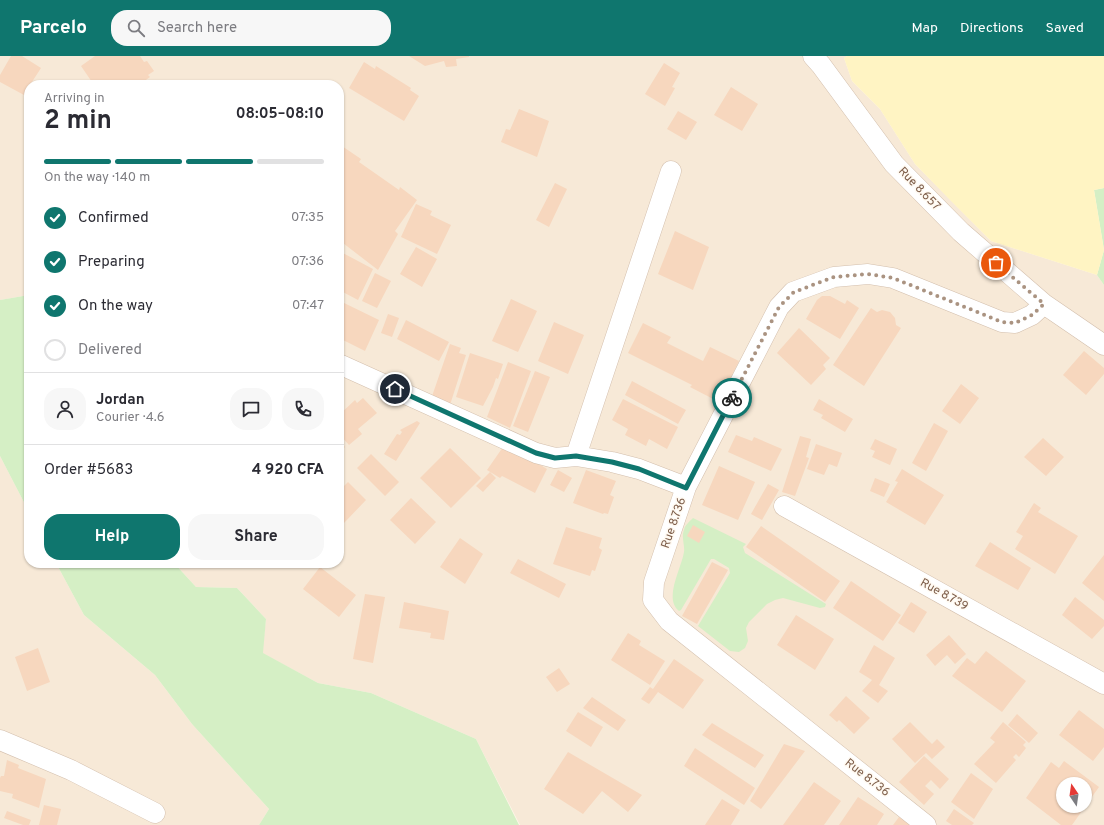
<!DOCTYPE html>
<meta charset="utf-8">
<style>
body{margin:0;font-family:Overpass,sans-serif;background:#f7f7f7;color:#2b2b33;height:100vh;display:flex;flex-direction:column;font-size:15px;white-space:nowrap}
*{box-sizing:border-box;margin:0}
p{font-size:13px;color:#7c7c81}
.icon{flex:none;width:22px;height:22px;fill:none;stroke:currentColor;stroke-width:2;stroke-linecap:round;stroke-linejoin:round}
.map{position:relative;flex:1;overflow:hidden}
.drawer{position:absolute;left:24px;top:24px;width:320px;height:488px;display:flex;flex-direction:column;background:#fff;border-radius:16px;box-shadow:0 1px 3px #0004}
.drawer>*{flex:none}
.needle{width:26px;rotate:347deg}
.tools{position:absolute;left:1056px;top:721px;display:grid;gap:8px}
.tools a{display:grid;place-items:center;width:36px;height:36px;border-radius:50%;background:#fff;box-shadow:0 1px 3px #0004;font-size:20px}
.pin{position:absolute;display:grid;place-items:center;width:34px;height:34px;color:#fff;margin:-17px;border:2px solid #fff;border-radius:50%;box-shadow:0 1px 4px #0007}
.courier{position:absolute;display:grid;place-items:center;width:40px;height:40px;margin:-20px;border:3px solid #0f766e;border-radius:50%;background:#fff;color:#222;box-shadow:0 1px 5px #0007}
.headline em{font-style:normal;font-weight:700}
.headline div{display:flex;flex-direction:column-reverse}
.headline{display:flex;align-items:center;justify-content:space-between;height:68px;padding:0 20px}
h1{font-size:26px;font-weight:700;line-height:30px}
.bar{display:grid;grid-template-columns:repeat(4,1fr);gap:6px 4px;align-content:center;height:48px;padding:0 20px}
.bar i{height:5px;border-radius:3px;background:#e1e1e2}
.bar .selected{background:#0f766e}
.bar p{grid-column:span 4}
.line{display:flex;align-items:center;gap:10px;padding:0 20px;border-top:1px solid #e1e1e2}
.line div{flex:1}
.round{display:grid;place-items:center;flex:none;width:42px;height:42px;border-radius:16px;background:#f7f7f7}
ol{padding:0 20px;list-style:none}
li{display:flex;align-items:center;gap:12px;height:44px}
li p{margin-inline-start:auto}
li .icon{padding:4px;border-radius:50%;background:#0f766e;color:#fff;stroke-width:4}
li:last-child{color:#7c7c81}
li i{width:22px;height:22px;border:2px solid #e1e1e2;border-radius:50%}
.cta{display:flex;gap:8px;margin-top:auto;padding:8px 20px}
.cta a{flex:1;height:46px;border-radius:16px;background:#0f766e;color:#fff;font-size:16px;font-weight:700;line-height:46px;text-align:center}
.cta a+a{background:#f7f7f7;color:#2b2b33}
header{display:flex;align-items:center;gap:24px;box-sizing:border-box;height:56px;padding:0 20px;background:#0f766e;color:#fff}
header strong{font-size:19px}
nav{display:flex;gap:22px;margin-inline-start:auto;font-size:14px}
.search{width:280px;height:36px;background:#f7f7f7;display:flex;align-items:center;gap:10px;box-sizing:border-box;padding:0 14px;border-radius:16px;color:#7c7c81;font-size:15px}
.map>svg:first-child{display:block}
.residential{fill:#f7e9d7;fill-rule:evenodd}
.green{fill:#d5efc5}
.sand{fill:#fff4c3}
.building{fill:#f7d7be;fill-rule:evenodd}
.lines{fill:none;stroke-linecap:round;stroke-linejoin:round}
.minor-casing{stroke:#d3bfad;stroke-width:21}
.minor{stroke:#fff;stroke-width:20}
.done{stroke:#aa9381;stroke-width:4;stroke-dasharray:0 7.2}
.route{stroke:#0f766e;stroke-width:5}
.labels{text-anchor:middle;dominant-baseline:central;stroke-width:3;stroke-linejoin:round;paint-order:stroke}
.street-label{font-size:12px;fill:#7d5d49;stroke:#fffaf2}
</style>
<header>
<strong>Parcelo</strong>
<div class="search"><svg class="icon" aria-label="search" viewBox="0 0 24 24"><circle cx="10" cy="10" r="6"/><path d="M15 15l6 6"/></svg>Search here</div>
<nav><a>Map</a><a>Directions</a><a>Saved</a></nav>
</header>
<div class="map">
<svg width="1104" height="769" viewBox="0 0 1104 769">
<rect width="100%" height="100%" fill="#fef7e9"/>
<path class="residential" d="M0,0H847L844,2L852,25L880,53L915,108L991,185L1097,219L1104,229V769H520L476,683L371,637L318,627L262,597L266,563L237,532L196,531L174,507H339V29H29V239L0,244ZM1063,728H1085V750H1063Z
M0,400L29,456V507H56L84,559L155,619L192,668L269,753L259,769H0Z"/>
<path class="green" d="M1104,132V229L1097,219L1104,194L1094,134Z
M29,239V456L0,400V244Z
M693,462L746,488L743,491L745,497L826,548L825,551L820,552L783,542L775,544L767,548L749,566L746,572L748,585L745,592L739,596L730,595L698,570L730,517L729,512L714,503H711L681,554L679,555C663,543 682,511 684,496C685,489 681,481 684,474C685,469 689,466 693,462Z
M56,507H174L196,531L237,532L266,563L263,597L318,627L371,637L476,683L519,769H259L269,753L192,668L155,619L84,559Z"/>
<path class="sand" d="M847,0H1104V132L1094,134L1104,194L1097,219L991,185L951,145L915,108L880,53L852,25L844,2Z"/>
<path class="building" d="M11,0H22L41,12L30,29H29L24,39L0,26V19Z
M95,0H140L144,6L147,5L154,15L148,19L150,21L139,29L137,27L134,29H94L81,10Z
M409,0H469V1L456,3L457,10L446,11L444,5L425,10Z
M364,6L375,13L376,10L411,32L410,34L419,40L404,65L349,32Z
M664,7L680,17L672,31L675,32L665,50L645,38Z
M731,31L758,48L742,75L714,59Z
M519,53L549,65L537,101L501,86L506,73L510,74Z
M678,55L697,66L686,84L667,73Z
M339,88L361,103L359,106L399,134L400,131L417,144L395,175L398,178L378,214L339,184Z
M555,127L567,133L549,171L536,164Z
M416,148L432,155L430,159L451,169L437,198L401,181Z
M675,175L709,191L693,234L658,218Z
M416,191L437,203L422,231L400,218Z
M341,196L373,213L358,244L339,234V200Z
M375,217L391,225L377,252L362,245Z
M822,240H830L845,248L847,244L859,252L840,283L806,263L817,244Z
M511,243L537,255L518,296L492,285Z
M342,246L379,264L365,295L339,282V252Z
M871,252L877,256L882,254L890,256L895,262L896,269L901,272L864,330L833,309Z
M388,258L399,262L392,281L381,277Z
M406,264L449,286L439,305L397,283Z
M554,266L584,279L568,318L538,305Z
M643,267L671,281L667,287L703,305L710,291L739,305L719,346L690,331L692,329L628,297Z
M799,272L830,302L823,309L826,313L811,329L777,297Z
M450,288L461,292L459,297L466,299L449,352L430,346Z
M1084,295L1104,312V318L1086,339L1063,319Z
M470,297L503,308L498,323L496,322L493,331L483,350L456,341Z
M508,306L531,315L510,372L487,361Z
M535,315L550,321L528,376L513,370Z
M632,325L686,354L678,368L625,339Z
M961,328L979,342L960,368L942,355Z
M363,342L377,357L358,373L362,378L349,389L339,378V359L355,344L357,347Z
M623,343L678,371L667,393L649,383L646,390L625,379L628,373L612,364Z
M819,343L853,363L845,376L821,362L823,359L813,354Z
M417,365L420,367L396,405L384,398L397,378L400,379L402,376L400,374Z
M934,367L948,375L926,415L912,407Z
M736,379L752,385L754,381L782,393L771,415L728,396Z
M800,380L811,383L806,401L809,402L795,440L782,436Z
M1043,382L1064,401L1046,420L1024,401Z
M875,383L897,393L890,409L872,401L875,395L870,393Z
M339,384L345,391L339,397Z
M816,388L842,397L837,411L829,408L824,419L807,413Z
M503,391L514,398L516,394L547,413L535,437L502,420L500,422L487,414Z
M450,392L481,422L451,452L420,422Z
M371,398L399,426L385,440L357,412Z
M719,410L755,426L738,464L702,449Z
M902,413L944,439L925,469L886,446L898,426L895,425Z
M558,414L572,422L564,436L550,429Z
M586,414L616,425L610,439L614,441L608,458L604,457L603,458L573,447Z
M490,416L496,422L483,436L476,430Z
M875,422L890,428L884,441L870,435Z
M348,426L366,444L344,467L339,462V435Z
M768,428L779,434L762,464L751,458Z
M411,442L436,466L415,488L390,464Z
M1034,447L1041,452L1038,456L1078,480L1055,518L1015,493L1023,480L1016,476Z
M693,469L705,476L699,487L687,480Z
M761,470L840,525L825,546L746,491Z
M566,471L602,482L599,492L602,494L595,515L592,514L590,520L553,508Z
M460,482L483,498L465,528L440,511Z
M990,486L1031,512L1018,534L975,510Z
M1104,499V545L1082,527Z
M518,503L566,528L559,542L510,517Z
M712,506L728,514L697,568L682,560Z
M320,511L356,539L339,561L303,533Z
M851,525L901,559L883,585L833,552Z
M365,538L385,541L373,607L353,603Z
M1075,541L1104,564V570L1092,583L1062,559Z
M404,546L449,555L444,584L430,582L431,577L399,572Z
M911,546L927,556L914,577L898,567Z
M796,559L834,583L815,614L777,589Z
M628,577L641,585L639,589L665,605L650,629L611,604Z
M949,579L966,598L955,608L947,599L935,610L926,599Z
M874,589L895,602L879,629L888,635L878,647L862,635L872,624L859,616Z
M38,592L50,626L27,635L15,601Z
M986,595L1026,625L1002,656L952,620L967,602L975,608Z
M674,603L704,624L683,653L658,636L649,648L641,643L650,631L653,633Z
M559,612L570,628L557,636L546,621Z
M846,640L870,662L854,678L839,664L837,666L829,659Z
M592,641L626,664L618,675L583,652Z
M1079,654L1104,673V691L1093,705L1059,679Z
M578,656L603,671L591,691L566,675Z
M1017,658L1038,677L1029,687L1008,669Z
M910,666L932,688L937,683L945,691L932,703L926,697L915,707L892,683Z
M1003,666L1026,686L1023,689L1026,692L1019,701L1016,698L1013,701L1016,704L996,727L974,708L995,686L990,682Z
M712,667L764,699L755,712L702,679Z
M784,688L805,695L761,753L750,745Z
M695,692L755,732L744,749L684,710Z
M568,696L642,739L628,756L602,735L583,758L544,733Z
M924,700L949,723L940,733L931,724L925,730L934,738L924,749L899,726Z
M7,704L19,709L18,712L46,723L39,752L12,742L13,738L0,735V722L1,720H4Z
M1064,705L1099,731L1072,769H1061L1026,742L1051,706L1059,712ZM1063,728H1085V750H1063Z
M971,717L993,733L974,763L951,746Z
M814,726L841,745L824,769H783Z
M858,741L884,758L877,769H839Z
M722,743L740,754L731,769H705Z
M44,749L61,753L57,769H39Z
M954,753L974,767L972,769H952L946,765Z
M7,755L31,764L29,769H23L4,762Z
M899,761L912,769H893Z"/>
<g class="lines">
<defs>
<path id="minor" d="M813,0L821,9L894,108L961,176L1044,248L1104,289
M339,308L536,397L555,402L576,400L612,406L639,413L686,431
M576,400L671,115
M784,450L1104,628
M0,684L71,714L155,757
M926,769L669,565L653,544L654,526L686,431L779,251L793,236L834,221L868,218L893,222L1002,266L1015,267L1032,259L1044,248"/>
</defs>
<use href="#minor" class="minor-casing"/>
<use href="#minor" class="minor"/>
</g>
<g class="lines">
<path class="done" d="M732,342L779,251L794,236L834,221L868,218L893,222L1002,266L1015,267L1032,259L1044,248L996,207"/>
<path class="route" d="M395,333L536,397L555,402L576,400L612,406L639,413L686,432L732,342"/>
</g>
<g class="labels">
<g class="street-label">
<text transform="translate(919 133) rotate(46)">Rue 8.657</text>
<text transform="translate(674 467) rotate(-71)">Rue 8.736</text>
<text transform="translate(944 539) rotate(29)">Rue 8.739</text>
<text transform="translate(867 722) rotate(38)">Rue 8.736</text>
</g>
</g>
</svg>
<div class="tools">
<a><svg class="needle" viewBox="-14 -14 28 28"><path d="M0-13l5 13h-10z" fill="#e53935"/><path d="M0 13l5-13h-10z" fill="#7c7c81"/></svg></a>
</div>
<div class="pin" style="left:996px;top:207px;background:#ea580c"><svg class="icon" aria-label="bag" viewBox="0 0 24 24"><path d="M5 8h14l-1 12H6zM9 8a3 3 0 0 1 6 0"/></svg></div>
<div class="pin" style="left:395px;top:333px;background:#1f2937"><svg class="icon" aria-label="home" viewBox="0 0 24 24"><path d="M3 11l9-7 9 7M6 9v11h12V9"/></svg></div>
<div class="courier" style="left:732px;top:342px"><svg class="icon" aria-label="bike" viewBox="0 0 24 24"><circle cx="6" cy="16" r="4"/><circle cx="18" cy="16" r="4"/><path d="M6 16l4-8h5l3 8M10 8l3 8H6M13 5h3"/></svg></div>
<section class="drawer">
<div class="headline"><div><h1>2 min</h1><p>Arriving in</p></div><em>08:05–08:10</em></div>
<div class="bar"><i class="selected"></i><i class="selected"></i><i class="selected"></i><i></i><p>On the way · 140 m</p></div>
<ol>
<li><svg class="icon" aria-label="check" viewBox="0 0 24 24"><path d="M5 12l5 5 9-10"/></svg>Confirmed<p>07:35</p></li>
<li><svg class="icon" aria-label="check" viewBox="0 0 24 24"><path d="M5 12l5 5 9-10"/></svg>Preparing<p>07:36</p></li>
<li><svg class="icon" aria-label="check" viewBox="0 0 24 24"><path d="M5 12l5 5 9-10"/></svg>On the way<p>07:47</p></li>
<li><i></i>Delivered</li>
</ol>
<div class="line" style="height:72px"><a class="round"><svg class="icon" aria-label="person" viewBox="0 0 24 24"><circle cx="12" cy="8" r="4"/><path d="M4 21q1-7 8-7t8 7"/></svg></a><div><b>Jordan</b><p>Courier · 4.6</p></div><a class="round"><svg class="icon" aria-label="chat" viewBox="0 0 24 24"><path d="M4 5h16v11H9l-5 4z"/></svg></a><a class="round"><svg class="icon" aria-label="phone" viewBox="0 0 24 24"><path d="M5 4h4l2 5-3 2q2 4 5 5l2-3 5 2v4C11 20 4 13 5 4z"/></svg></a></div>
<div class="line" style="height:52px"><div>Order #5683</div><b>4 920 CFA</b></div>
<div class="cta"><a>Help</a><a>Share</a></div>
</section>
</div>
